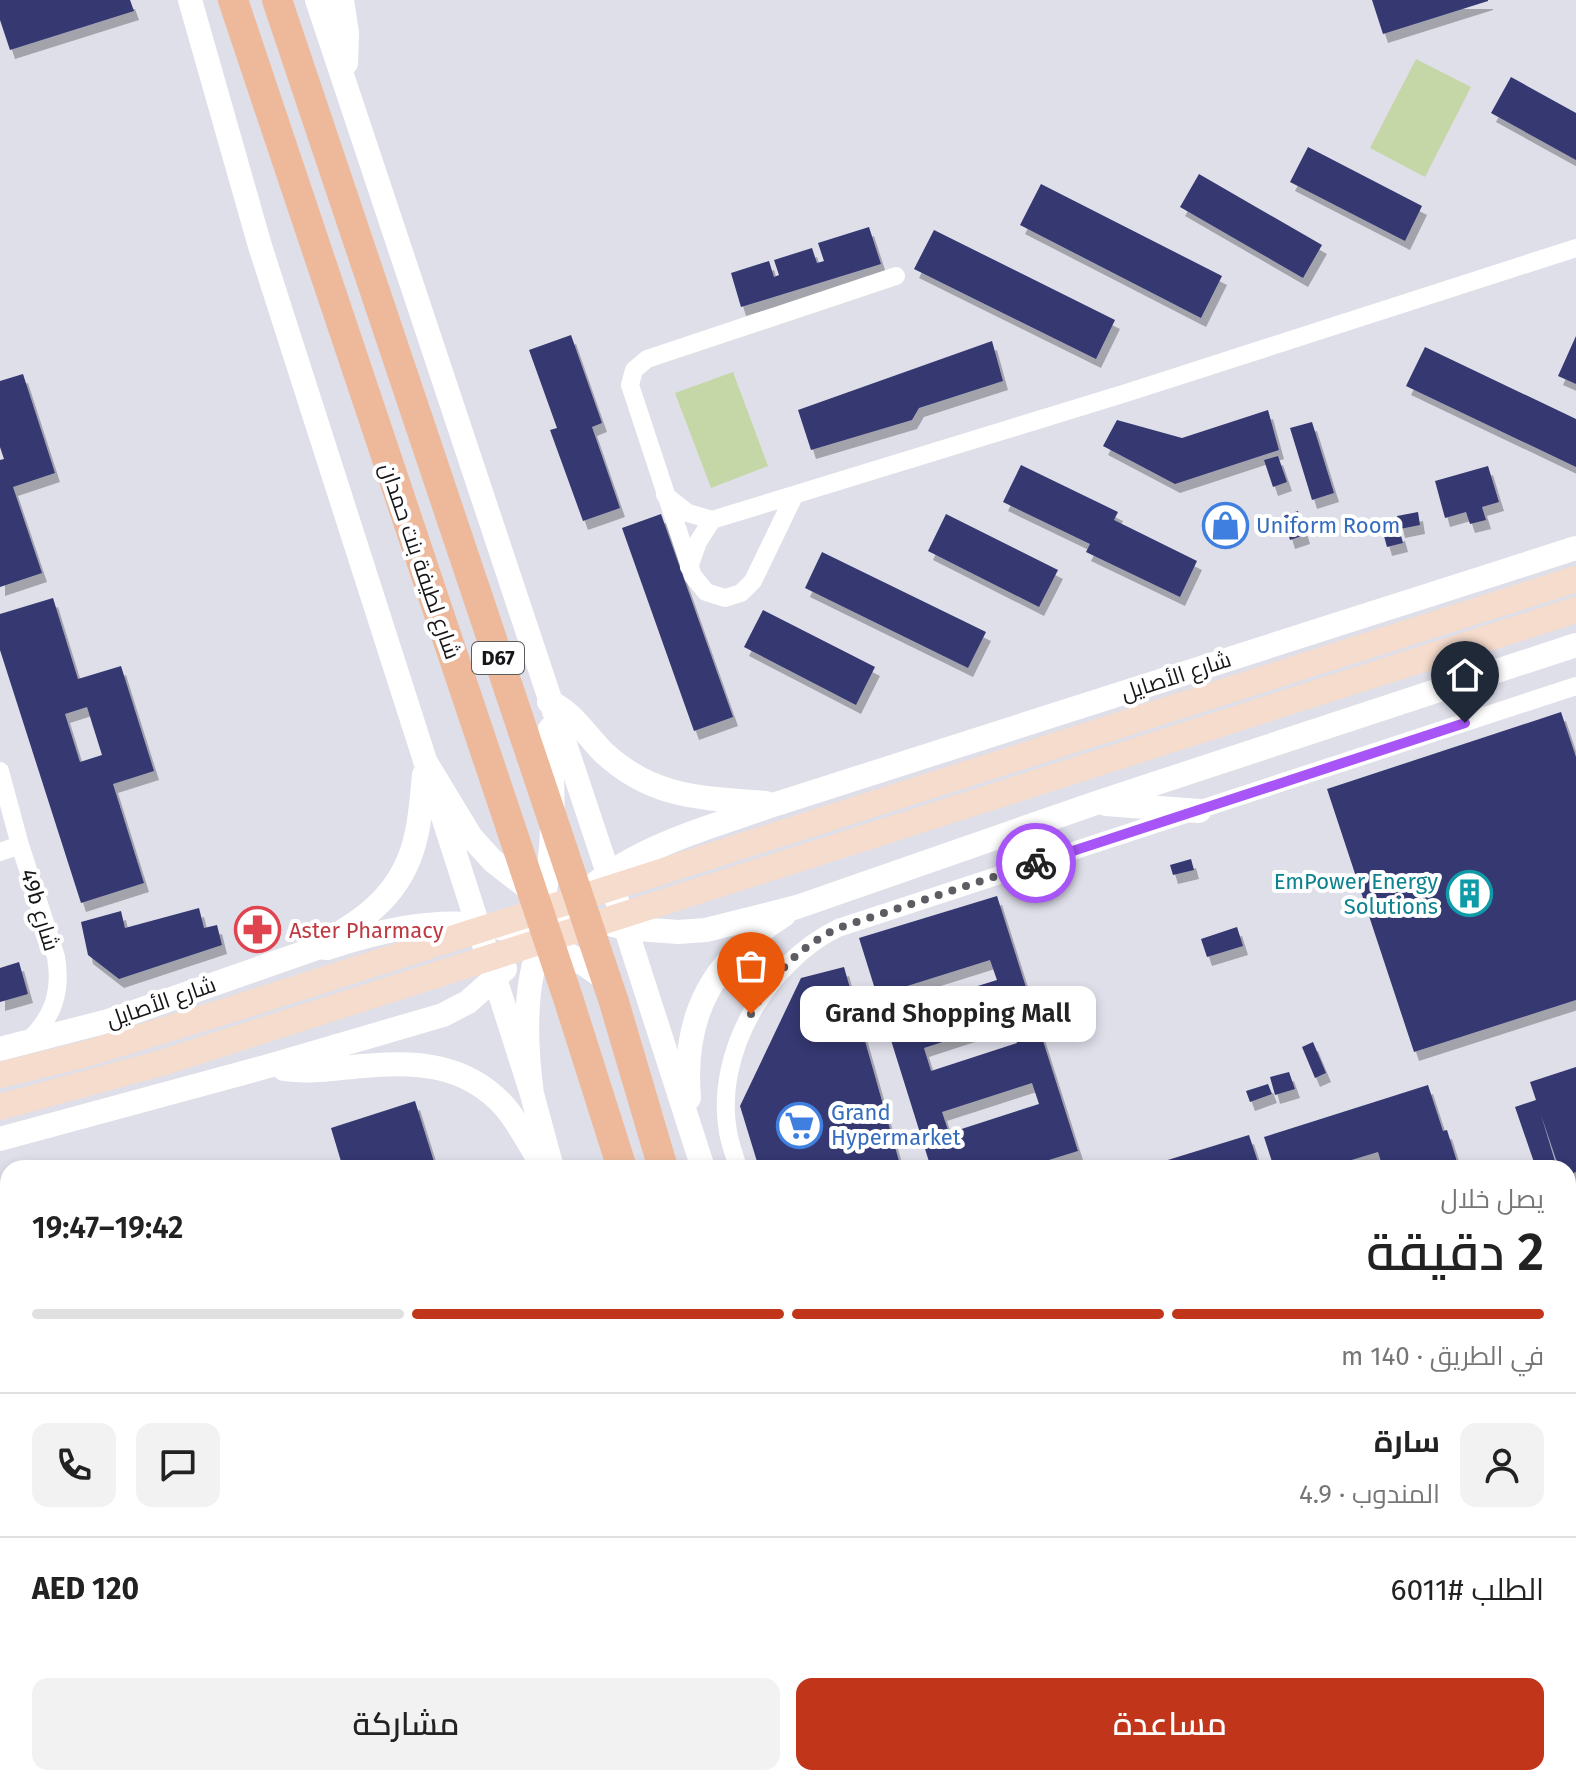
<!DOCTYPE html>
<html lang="ar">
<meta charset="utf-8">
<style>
body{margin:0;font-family:"Fira Sans",Cairo,sans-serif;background:#f2f2f2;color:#222;direction:rtl;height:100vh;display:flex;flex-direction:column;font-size:30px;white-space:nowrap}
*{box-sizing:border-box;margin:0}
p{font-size:26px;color:#767676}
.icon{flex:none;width:44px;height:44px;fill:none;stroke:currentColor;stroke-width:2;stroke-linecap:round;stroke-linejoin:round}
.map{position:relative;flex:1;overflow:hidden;direction:ltr}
.panel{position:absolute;left:0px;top:1160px;width:1576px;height:626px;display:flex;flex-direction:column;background:#fff;border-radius:24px 24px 0 0;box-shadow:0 4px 12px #0003;direction:rtl}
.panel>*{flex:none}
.pin{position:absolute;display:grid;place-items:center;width:68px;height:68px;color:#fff;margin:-82px -34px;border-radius:50% 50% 50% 0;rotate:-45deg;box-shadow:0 0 8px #0007}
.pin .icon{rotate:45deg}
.courier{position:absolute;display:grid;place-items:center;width:80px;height:80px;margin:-40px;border:6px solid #a855f7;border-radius:50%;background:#fff;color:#222;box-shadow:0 2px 10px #0007}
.bubble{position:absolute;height:56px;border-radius:16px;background:#fff;box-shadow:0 4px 12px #0003;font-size:26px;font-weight:600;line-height:56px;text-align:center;direction:rtl}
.headline em{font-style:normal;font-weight:600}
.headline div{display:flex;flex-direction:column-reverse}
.headline{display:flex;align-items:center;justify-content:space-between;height:136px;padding:0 32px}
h1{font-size:52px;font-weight:600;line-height:60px}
.bar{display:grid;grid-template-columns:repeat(4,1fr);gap:12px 8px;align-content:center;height:96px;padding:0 32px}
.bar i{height:10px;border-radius:6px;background:#e0e0e0}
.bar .on{background:#c1361b}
.bar p{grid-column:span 4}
.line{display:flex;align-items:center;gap:20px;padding:0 32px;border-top:2px solid #e0e0e0}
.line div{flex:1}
.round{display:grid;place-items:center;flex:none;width:84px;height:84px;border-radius:16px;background:#f2f2f2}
.button{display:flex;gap:16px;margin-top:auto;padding:16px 32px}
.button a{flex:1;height:92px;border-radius:16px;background:#c1361b;color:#fff;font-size:32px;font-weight:600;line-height:92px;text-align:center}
.button a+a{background:#f2f2f2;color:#222}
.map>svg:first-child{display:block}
.green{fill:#c6d7a7}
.building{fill:#353871;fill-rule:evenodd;filter:url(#shadow)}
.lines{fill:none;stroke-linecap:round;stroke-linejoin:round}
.minor{stroke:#fff;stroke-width:18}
.tertiary{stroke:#fff;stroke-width:24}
.secondary{stroke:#f6dccd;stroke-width:26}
.primary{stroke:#eeb99a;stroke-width:30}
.done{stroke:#5c5c62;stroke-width:8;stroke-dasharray:0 14.4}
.route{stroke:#a855f7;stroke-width:10}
.labels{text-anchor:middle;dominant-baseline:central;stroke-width:8;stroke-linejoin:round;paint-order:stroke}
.shield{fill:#fff;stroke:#5c5c5e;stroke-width:2}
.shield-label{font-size:20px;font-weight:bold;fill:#161619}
.shop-label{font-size:22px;fill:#366cbe;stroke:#fff;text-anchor:start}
.street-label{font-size:22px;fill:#161619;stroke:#fff}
.culture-label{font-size:22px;fill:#0d838f;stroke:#fff;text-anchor:end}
.health-label{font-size:22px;fill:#be3a42;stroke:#fff;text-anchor:start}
</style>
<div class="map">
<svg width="1576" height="1785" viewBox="0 0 1576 1785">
<defs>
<filter id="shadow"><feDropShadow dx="5" dy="9" stdDeviation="0" flood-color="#0004"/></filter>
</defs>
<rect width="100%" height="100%" fill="#dedfe9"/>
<path class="green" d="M1416,59L1471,87L1425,177L1370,148Z
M733,372L768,466L711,488L675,393Z"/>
<path class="building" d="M0,0H130L134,11L10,50L0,20Z
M1372,0H1488V1L1383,34Z
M1511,77L1576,113V160L1491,113Z
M1308,147L1422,206L1405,241L1290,182Z
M1199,174L1322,245L1303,278L1180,207Z
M1041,184L1222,276L1201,318L1020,225Z
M869,227L881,264L741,307L731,273L769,261L774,277L779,275L774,260L812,248L817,263L824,261L818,243Z
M934,230L1115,320L1096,359L914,269Z
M571,335L602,423L592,427L620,508L583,521L550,430L557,428L529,350Z
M1576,336V384L1558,376Z
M992,341L1003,381L919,408L912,420L811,450L798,410Z
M1425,347L1576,419V467L1406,386Z
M23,374L55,473L13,487L42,573L0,587V460L4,459L0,447V381Z
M1268,410L1279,450L1175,484L1103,446L1117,420L1182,438Z
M1312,422L1334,493L1312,500L1290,428Z
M1278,456L1287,482L1273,487L1264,460Z
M1021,465L1118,512L1114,520L1197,561L1180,597L1086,552L1090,544L1003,502Z
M1488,466L1499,502L1482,507L1486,520L1470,524L1466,512L1445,518L1435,481Z
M1298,511L1305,535L1290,540L1283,516Z
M1418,512L1420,525L1400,529L1397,516Z
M661,514L733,717L694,731L622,528Z
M946,514L1058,570L1039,607L928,551Z
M1400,532L1403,543L1387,547L1384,536Z
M822,552L986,632L968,668L805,588Z
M53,598L78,679L121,666L154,771L113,784L144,883L81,903L0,650V614ZM87,707L102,755L80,762L65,714Z
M763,610L875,667L856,705L744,647Z
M1561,712L1576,757V1000L1414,1052L1327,789Z
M1191,859L1194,870L1173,875L1170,865Z
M997,896L1078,1151L1023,1168H931L859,938ZM990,960L997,980L910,1007L904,987ZM1010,1020L1017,1043L931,1071L924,1048ZM1032,1083L1039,1104L949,1133L942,1112Z
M199,908L204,928L217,925L222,945L119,979L88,955L81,922L121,911L125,928Z
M1237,927L1243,946L1207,957L1201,939Z
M19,962L28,994L0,1002V968Z
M844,967L901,1168H759L740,1106L801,978Z
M1313,1042L1326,1073L1315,1078L1302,1047Z
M1576,1067V1172L1568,1175V1168H1559L1541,1115L1557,1168H1536L1515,1107L1536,1100L1530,1082Z
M1289,1072L1295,1089L1275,1095L1270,1077Z
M1268,1084L1272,1094L1250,1102L1246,1091Z
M1428,1085L1443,1131L1447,1130L1459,1168H1383L1378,1152L1345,1162L1347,1168H1274L1264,1137Z
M415,1101L436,1168H343L331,1128Z
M1249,1135L1260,1168H1145V1167Z
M0,1199L8,1217V1236L0,1238Z
M8,1256V1354L0,1356V1258Z
M1569,1282L1576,1306V1409L1568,1412Z
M8,1473V1582L0,1584V1475Z
M1576,1537V1718L1568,1721V1540Z
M1576,1768V1785H1527L1546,1778H1568V1771Z
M108,1778H290L292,1785H88Z
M351,1778H405L407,1785H353Z
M428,1778H484L486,1785H431Z
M584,1778H641L644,1785H564Z
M951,1778H1389V1779L1369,1785H950Z"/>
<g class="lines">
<path class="minor" d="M665,495L688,513L712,520L1126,393L1576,248
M794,496L753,581L741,593L725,598L706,592L693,576L630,385L634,370L647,359L896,276
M689,567L698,542L712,520
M0,771L20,845L56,957C62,992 53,1018 27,1042
M0,852L20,845
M738,1168C735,1156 730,1144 728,1132C714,1052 768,962 838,928L1576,686
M1568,1480L1576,1478
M0,1699L8,1696
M0,1762L7,1785
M321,1778L323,1785
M500,1778L502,1785
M552,1785L571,1778
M907,1785L909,1778"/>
<path class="tertiary" d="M190,0L260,246L532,1094L552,1168
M317,0L608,873L703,1168
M342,0L347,33L346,63
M549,702C571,710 587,736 603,752C653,799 703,798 766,803
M425,761L471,837L493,861L538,896
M1106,804L1199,811
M540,911C557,850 553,792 550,729
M594,920L624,928L678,932L706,930L797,907L1096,803L1576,645
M331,939C345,929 360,921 372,910C416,872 419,830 424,775
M0,1049L108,1021L320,947L327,948C436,912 519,909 611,984
M284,1069C310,1073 337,1068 363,1066C416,1061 466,1064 504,1106C520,1124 531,1148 544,1168
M532,1094C526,1049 523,987 541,943C545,933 556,923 563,915C617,850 700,831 776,804L1576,548
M689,1098C682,1015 713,959 784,915
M0,1139L265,1067L443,1015L468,1002L505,969
M762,1778L765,1785
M890,1778L892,1785"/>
<path class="secondary" d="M0,1075L82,1055L220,1013L1576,579
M0,1107L161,1063L1576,610"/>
<path class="primary" d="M233,0L569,1001L622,1168
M277,0L614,1002L663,1168
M806,1778L808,1785
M849,1778L851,1785"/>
</g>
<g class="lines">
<path class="done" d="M751,1014C771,976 799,947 838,928L1036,863"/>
<path class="route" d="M1036,863L1465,723"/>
</g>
<defs>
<symbol id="shop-ring" viewBox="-11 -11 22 22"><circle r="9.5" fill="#fff" stroke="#3f7fe0" stroke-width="1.5"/><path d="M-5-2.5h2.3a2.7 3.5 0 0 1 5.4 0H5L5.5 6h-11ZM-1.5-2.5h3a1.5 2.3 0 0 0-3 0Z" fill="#3f7fe0"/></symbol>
<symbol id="building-ring" viewBox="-11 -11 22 22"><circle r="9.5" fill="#fff" stroke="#0f9aa8" stroke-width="1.5"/><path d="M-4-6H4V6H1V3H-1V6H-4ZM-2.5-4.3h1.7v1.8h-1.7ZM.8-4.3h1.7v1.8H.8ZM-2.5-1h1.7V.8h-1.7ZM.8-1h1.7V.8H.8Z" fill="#0f9aa8"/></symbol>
<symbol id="pharmacy-ring" viewBox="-11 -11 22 22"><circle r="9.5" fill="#fff" stroke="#e0444e" stroke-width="1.5"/><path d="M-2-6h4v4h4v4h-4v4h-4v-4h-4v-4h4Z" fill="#e0444e"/></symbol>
<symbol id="supermarket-ring" viewBox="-11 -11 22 22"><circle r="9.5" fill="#fff" stroke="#3f7fe0" stroke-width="1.5"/><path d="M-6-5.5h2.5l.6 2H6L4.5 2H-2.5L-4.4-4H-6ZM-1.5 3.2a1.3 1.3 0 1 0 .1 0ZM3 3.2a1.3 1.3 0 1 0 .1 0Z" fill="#3f7fe0"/></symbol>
</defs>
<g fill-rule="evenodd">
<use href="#shop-ring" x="1200" y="500" width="51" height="51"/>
<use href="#building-ring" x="1444" y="868" width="51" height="51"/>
<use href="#pharmacy-ring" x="232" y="904" width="51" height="51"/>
<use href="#supermarket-ring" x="774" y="1100" width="51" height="51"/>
</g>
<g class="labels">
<rect class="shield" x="472" y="642" width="52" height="32" rx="6"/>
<g class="shield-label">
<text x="498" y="658">D67</text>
</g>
<g class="shop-label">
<text x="1256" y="525">Uniform Room</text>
<text x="831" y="1112">Grand<tspan x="831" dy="25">Hypermarket</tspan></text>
</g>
<g class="street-label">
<text transform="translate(420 561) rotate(71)">شارع لطيفة بنت حمدان</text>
<text transform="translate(1176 676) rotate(-18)">شارع الأصايل</text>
<text transform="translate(40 910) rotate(73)">49b شارع</text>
<text transform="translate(161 1002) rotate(-19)">شارع الأصايل</text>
</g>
<g class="culture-label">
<text x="1438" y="881">EmPower Energy<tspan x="1438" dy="25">Solutions</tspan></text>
</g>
<g class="health-label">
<text x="289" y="930">Aster Pharmacy</text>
</g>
</g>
</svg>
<div class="pin" style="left:751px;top:1014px;background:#ea580c"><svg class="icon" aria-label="bag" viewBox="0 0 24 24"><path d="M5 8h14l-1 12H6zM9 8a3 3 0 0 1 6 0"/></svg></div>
<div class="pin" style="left:1465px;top:723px;background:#1f2937"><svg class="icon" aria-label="home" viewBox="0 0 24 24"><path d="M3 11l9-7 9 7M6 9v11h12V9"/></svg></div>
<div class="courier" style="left:1036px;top:863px"><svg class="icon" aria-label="bike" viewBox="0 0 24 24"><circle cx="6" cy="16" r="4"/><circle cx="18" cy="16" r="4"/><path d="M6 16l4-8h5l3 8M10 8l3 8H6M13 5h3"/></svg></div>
<div class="bubble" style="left:800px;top:986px;width:296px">Grand Shopping Mall</div>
<section class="panel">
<div class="headline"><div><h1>2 دقيقة</h1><p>يصل خلال</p></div><em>19:42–19:47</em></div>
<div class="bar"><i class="on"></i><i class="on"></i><i class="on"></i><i></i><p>في الطريق · 140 m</p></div>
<div class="line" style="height:144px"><a class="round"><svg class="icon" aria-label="person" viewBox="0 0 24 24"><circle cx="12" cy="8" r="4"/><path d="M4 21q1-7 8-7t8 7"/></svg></a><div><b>سارة</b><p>المندوب · 4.9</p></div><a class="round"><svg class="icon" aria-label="chat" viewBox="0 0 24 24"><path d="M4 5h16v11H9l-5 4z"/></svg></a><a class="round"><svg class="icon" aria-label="phone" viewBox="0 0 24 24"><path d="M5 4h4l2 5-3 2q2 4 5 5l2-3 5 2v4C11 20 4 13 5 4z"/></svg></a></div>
<div class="line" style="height:104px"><div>الطلب #6011</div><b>AED 120</b></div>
<div class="button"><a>مساعدة</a><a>مشاركة</a></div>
</section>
</div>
